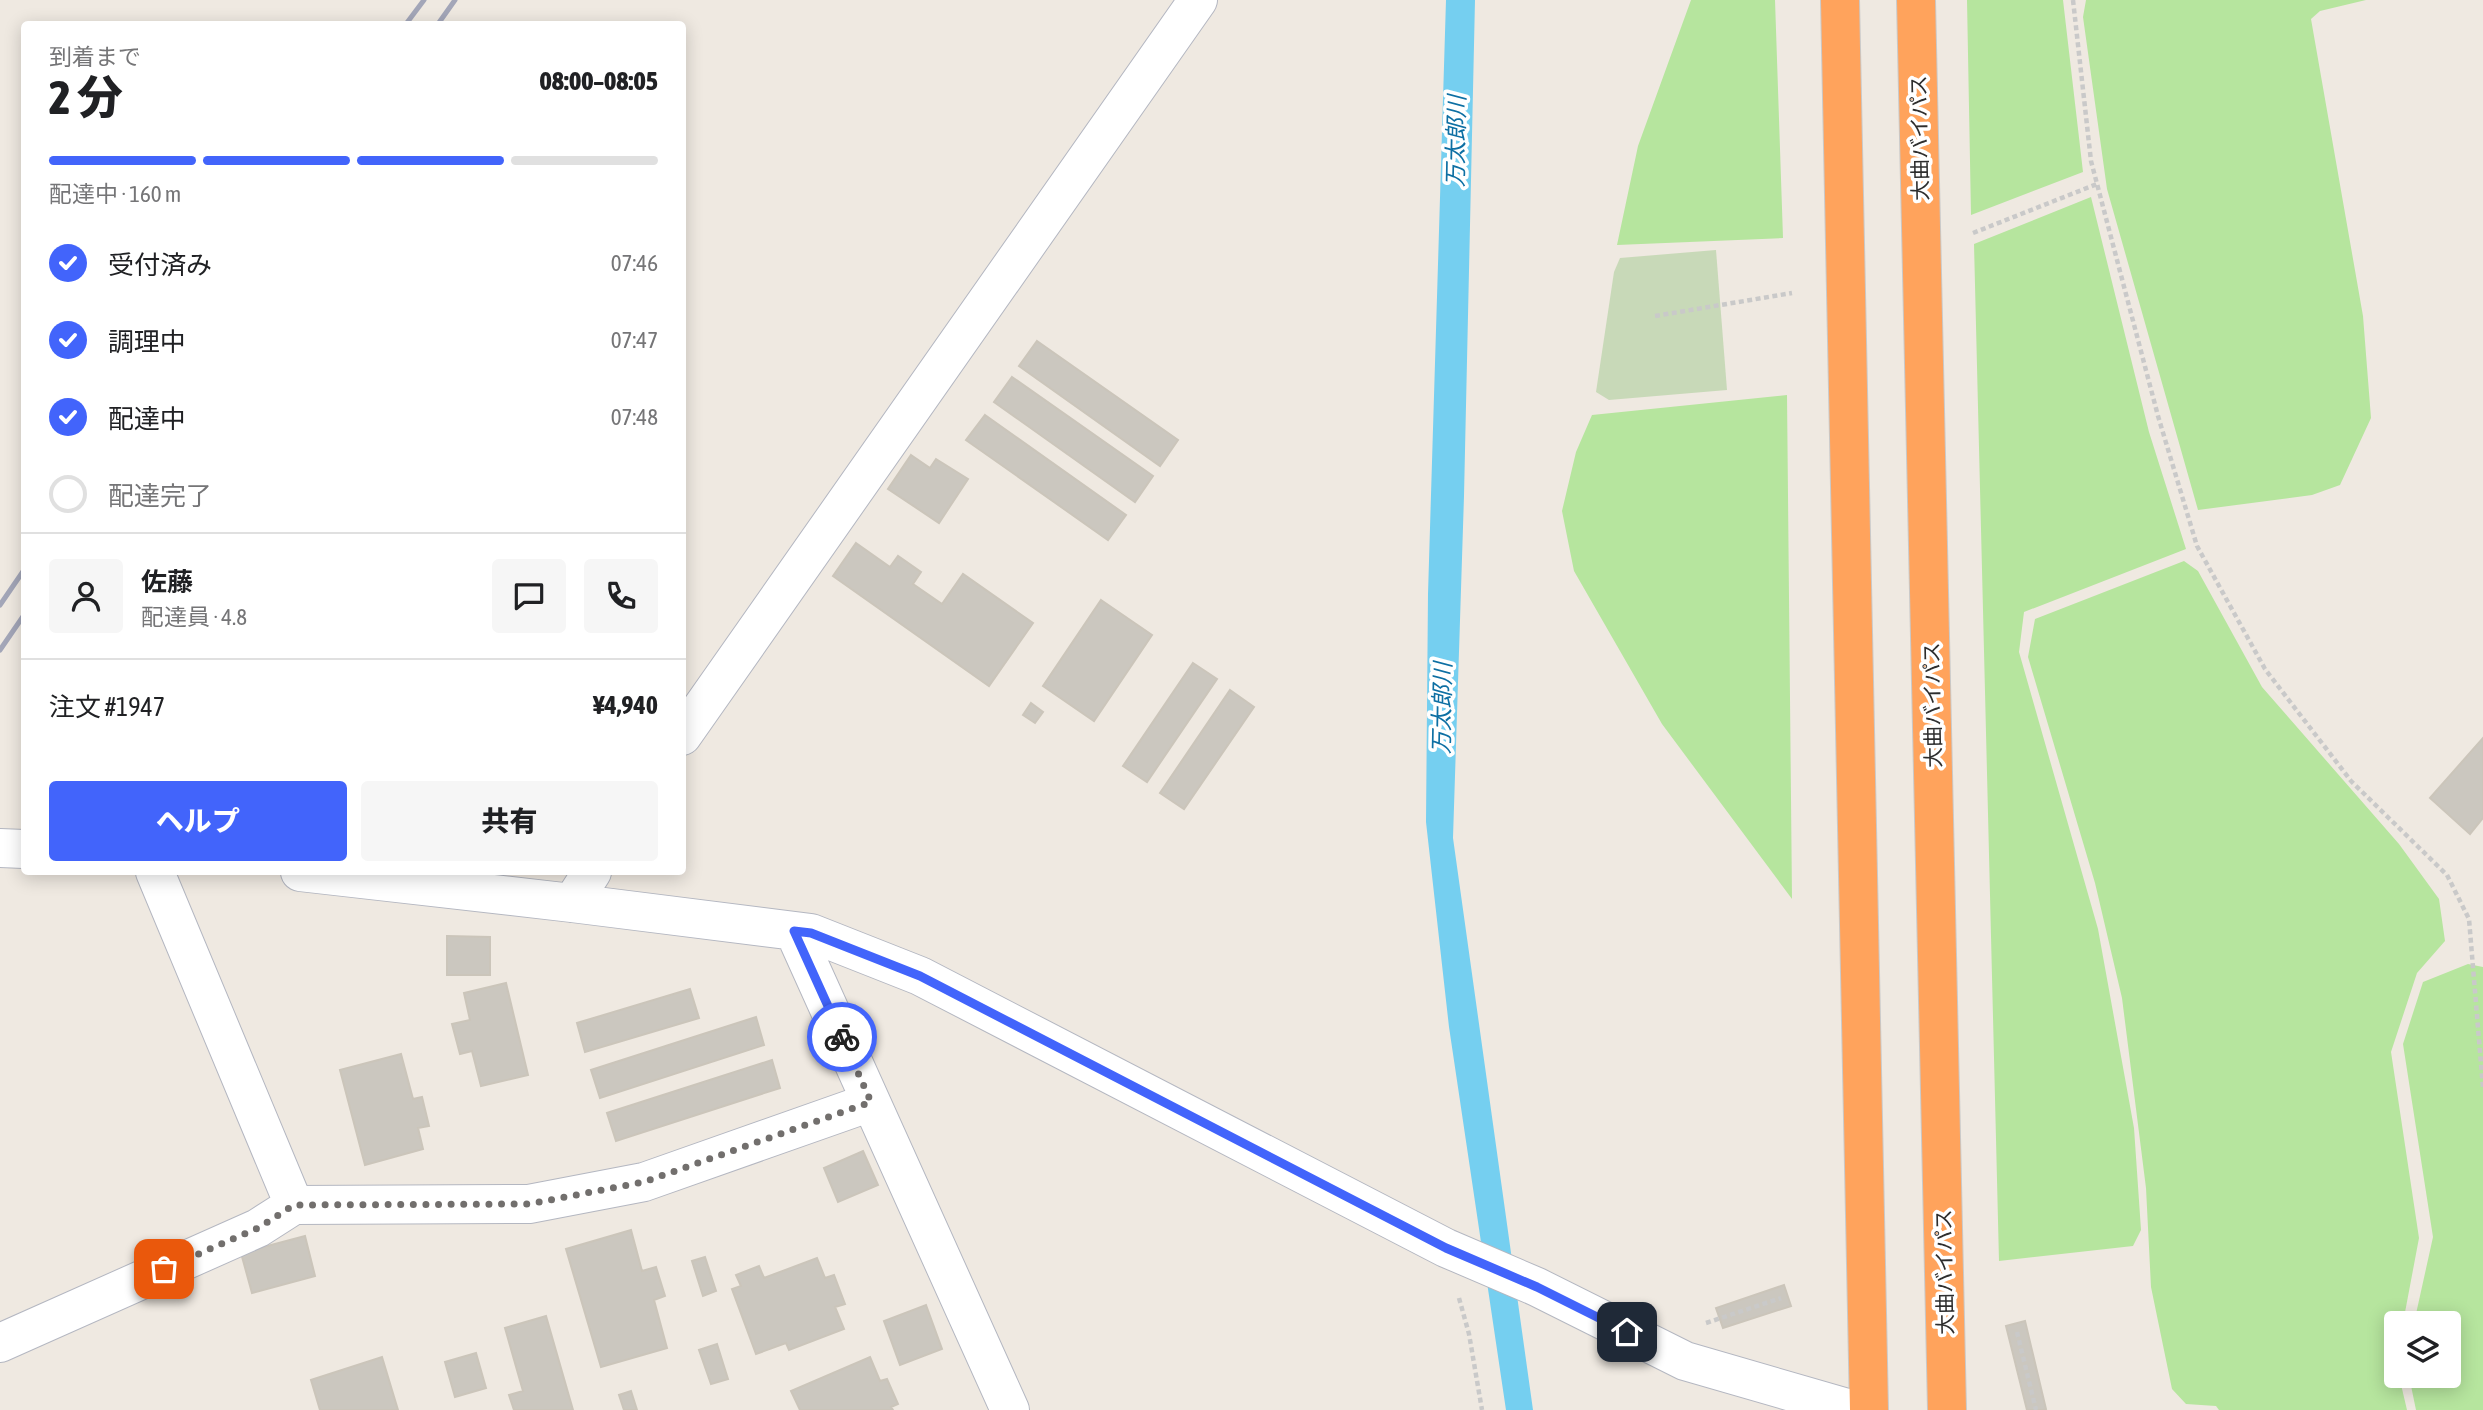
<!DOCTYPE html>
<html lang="ja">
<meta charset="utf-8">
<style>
body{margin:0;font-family:"Asap Condensed","Noto Sans JP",sans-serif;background:#f6f6f6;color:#202124;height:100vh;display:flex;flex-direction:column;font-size:26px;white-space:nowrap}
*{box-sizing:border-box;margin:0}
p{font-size:23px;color:#757577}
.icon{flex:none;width:38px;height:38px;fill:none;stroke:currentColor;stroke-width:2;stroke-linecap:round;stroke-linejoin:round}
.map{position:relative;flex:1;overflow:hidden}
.panel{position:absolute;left:21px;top:21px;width:665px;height:854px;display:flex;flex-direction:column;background:#fff;border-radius:7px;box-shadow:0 4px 18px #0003}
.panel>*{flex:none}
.controls{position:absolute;left:2384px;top:1311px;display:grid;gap:14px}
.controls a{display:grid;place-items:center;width:77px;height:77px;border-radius:7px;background:#fff;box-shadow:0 4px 18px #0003;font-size:35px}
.pin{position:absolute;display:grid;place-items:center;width:60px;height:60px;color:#fff;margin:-30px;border-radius:14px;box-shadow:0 4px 10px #0006}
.courier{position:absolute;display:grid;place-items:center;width:70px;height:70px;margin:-35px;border:5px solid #4264fb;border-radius:50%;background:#fff;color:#222;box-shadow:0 2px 9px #0007}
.summary em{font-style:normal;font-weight:800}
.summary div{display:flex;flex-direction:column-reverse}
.summary{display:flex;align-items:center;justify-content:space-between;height:119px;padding:0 28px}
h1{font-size:46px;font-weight:800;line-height:52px}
.bar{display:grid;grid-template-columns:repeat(4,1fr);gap:10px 7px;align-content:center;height:84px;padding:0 28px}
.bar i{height:9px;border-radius:5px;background:#e0e0e0}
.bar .selected{background:#4264fb}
.bar p{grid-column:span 4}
.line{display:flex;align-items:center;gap:18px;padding:0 28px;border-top:2px solid #e0e0e0}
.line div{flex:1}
.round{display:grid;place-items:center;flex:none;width:74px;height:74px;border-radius:7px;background:#f6f6f6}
ol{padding:0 28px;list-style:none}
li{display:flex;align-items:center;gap:21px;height:77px}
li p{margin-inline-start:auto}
li .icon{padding:7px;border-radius:50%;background:#4264fb;color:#fff;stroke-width:4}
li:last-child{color:#757577}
li i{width:38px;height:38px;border:4px solid #e0e0e0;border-radius:50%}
.primary-button{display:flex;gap:14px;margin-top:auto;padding:14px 28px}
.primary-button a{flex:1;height:80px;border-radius:7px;background:#4264fb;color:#fff;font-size:28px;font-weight:800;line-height:80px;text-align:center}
.primary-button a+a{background:#f6f6f6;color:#202124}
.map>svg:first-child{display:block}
.green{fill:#b6e59e}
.cemetery{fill:#c8d9b8}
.water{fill:#75cff0}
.building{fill:#cbc7bf;stroke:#cbc5ba;stroke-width:2}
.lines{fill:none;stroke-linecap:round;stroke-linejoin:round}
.minor-casing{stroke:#b4b7c1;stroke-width:40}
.highway-casing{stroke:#c9c9c9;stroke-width:40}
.path{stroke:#c9c9c9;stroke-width:4.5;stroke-dasharray:5 3.5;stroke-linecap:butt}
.minor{stroke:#fff;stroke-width:38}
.highway{stroke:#ffa35c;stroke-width:38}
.rail{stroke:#a3a6b8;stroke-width:5}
.done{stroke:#726f6d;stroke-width:7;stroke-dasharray:0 12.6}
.route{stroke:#4264fb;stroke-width:9}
.labels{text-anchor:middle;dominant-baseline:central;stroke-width:7;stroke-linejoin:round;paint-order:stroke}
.street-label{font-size:21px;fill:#2e2e2e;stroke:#fff}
.water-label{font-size:23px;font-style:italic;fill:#0d6fa3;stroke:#fff}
</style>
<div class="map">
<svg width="2483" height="1410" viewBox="0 0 2483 1410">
<rect width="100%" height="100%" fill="#efe9e1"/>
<path class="green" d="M1691,0H1775L1783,238L1617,245L1638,146Z
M1967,0H2063L2083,172L1971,215Z
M2086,0H2366L2320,11L2311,19L2363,316L2371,418L2340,485L2312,495L2198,510L2107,189L2083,17Z
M2091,197L2149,432L2186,549L2024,612L2019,652L2098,929L2134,1128L2141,1230L2133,1246L1999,1261L1974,244Z
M1787,395L1792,899L1662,724L1574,571L1562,511L1576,452L1592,415Z
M2184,561L2198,571L2262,687L2399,844L2439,899L2445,941L2417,973L2391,1052L2419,1238L2403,1323H2396V1376H2399L2407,1410H2219L2216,1406L2186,1404L2172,1389L2151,1287L2146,1188L2122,998L2095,883L2028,657L2035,619Z
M2468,964L2483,967V1410H2416L2409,1376H2448V1323H2414L2433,1237L2403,1044L2423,982Z"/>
<path class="cemetery" d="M1716,250L1727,390L1609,400L1596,392L1614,272L1620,258Z"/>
<path class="water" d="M1446,0H1475L1464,496L1453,838L1533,1410H1506L1449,1027L1426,822L1428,594Z"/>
<path class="building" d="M1037,341L1178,440L1160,466L1019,366Z
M1012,377L1153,476L1135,502L994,402Z
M985,415L1126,515L1108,540L966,440Z
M911,455L930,468L936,459L968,479L939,523L888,489Z
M856,543L890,567L898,556L921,572L913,584L942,604L963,574L1033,623L989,686L833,576Z
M1101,600L1152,635L1094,721L1043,686Z
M1193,663L1217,679L1147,782L1123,766Z
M1230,690L1254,707L1184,809L1160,793Z
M1031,703L1043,712L1035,723L1023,715Z
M2483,738V818L2470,834L2430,798Z
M447,936L490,937V975H447Z
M506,983L528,1075L481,1086L472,1051L460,1054L452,1024L470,1020L464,993Z
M690,989L699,1018L585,1052L577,1023Z
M756,1017L764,1045L600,1098L591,1070Z
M401,1054L413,1099L422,1097L429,1126L418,1128L423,1149L365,1165L340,1070Z
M772,1060L780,1088L616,1141L607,1113Z
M863,1151L878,1185L838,1202L824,1168Z
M631,1230L642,1271L656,1267L665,1296L654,1300L667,1348L601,1367L566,1249Z
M305,1236L315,1276L252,1293L241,1253Z
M705,1257L716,1291L703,1296L692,1261Z
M817,1258L825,1278L834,1275L845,1304L835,1307L844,1329L789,1350L786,1343L756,1354L732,1289L741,1286L736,1275L759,1266L764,1278Z
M1784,1285L1791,1306L1723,1328L1716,1308Z
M926,1305L942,1349L900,1365L884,1321Z
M546,1316L573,1410H514L509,1395L523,1391L505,1328Z
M2025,1321L2046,1409L2043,1410H2027L2006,1326Z
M717,1344L728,1379L711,1384L699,1350Z
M476,1353L486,1388L455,1397L445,1362Z
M382,1357L398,1410H320L311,1380Z
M870,1357L880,1381L887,1379L898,1404L891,1407L893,1410H800L791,1391Z
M631,1391L637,1410H624L619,1395Z"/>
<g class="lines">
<defs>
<path id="minor" d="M682,736L1198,0
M0,848L24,849
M155,872L294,1205L529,1204L644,1182L871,1102
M300,872L572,903L811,933L920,976L1446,1248L1537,1287L1685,1361L1854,1410
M572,903L592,872
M794,931L1010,1410
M0,1343L258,1228L294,1205"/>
<path id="highway" d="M1840,0L1869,1410
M1916,0L1947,1410"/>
</defs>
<use href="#minor" class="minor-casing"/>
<use href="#highway" class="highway-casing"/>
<path class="path" d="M2073,0L2091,161L2158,416L2197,546L2265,669L2351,781L2447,875L2469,919L2483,1088
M1973,233L2097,184
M1655,316L1792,293
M1459,1298L1469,1334L1482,1410
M1706,1323L1781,1298
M2017,1332L2036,1410"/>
<use href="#minor" class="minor"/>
<use href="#highway" class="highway"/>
<path class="rail" d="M406,24L424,0
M438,24L455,0
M0,605L24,570
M0,650L24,615"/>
</g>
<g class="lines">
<path class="done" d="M164,1269L258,1228L294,1205L529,1204L644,1182L871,1102L842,1037"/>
<path class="route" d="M842,1037L794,931L811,933L920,976L1446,1248L1537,1287L1627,1332"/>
</g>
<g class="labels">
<g class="street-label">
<text transform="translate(1919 138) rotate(-91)">大曲バイパス</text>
<text transform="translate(1932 705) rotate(-91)">大曲バイパス</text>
<text transform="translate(1944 1272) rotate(-91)">大曲バイパス</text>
</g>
<g class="water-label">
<text transform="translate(1456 141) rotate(-89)">万太郎川</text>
<text transform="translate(1442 708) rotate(-89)">万太郎川</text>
</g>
</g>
</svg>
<div class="controls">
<a><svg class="icon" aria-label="layers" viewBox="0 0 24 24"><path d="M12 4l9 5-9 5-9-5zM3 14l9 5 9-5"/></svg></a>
</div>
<div class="pin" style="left:164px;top:1269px;background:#ea580c"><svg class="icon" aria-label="bag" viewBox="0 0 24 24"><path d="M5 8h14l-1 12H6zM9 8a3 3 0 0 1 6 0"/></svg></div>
<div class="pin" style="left:1627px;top:1332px;background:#1f2937"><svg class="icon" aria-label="home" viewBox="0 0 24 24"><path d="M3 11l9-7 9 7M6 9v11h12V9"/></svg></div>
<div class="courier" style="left:842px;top:1037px"><svg class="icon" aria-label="bike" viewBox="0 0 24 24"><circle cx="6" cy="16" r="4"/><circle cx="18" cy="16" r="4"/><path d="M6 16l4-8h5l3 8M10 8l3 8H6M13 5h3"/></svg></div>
<section class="panel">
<div class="summary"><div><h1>2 分</h1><p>到着まで</p></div><em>08:00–08:05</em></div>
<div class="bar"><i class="selected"></i><i class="selected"></i><i class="selected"></i><i></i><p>配達中 · 160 m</p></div>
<ol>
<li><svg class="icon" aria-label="check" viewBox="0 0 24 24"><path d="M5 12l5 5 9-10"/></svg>受付済み<p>07:46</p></li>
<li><svg class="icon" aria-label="check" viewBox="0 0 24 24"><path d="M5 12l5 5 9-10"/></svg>調理中<p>07:47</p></li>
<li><svg class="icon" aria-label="check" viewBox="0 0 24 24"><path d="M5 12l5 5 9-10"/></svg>配達中<p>07:48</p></li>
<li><i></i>配達完了</li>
</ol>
<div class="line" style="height:126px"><a class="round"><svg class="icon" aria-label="person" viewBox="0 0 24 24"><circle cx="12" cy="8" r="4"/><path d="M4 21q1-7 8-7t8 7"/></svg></a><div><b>佐藤</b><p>配達員 · 4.8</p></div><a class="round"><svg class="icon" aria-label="chat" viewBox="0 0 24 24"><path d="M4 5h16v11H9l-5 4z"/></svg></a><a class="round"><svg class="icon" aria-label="phone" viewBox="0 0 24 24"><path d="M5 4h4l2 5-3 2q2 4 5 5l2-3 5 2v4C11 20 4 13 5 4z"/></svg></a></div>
<div class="line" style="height:91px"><div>注文 #1947</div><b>¥4,940</b></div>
<div class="primary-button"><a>ヘルプ</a><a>共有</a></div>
</section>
</div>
